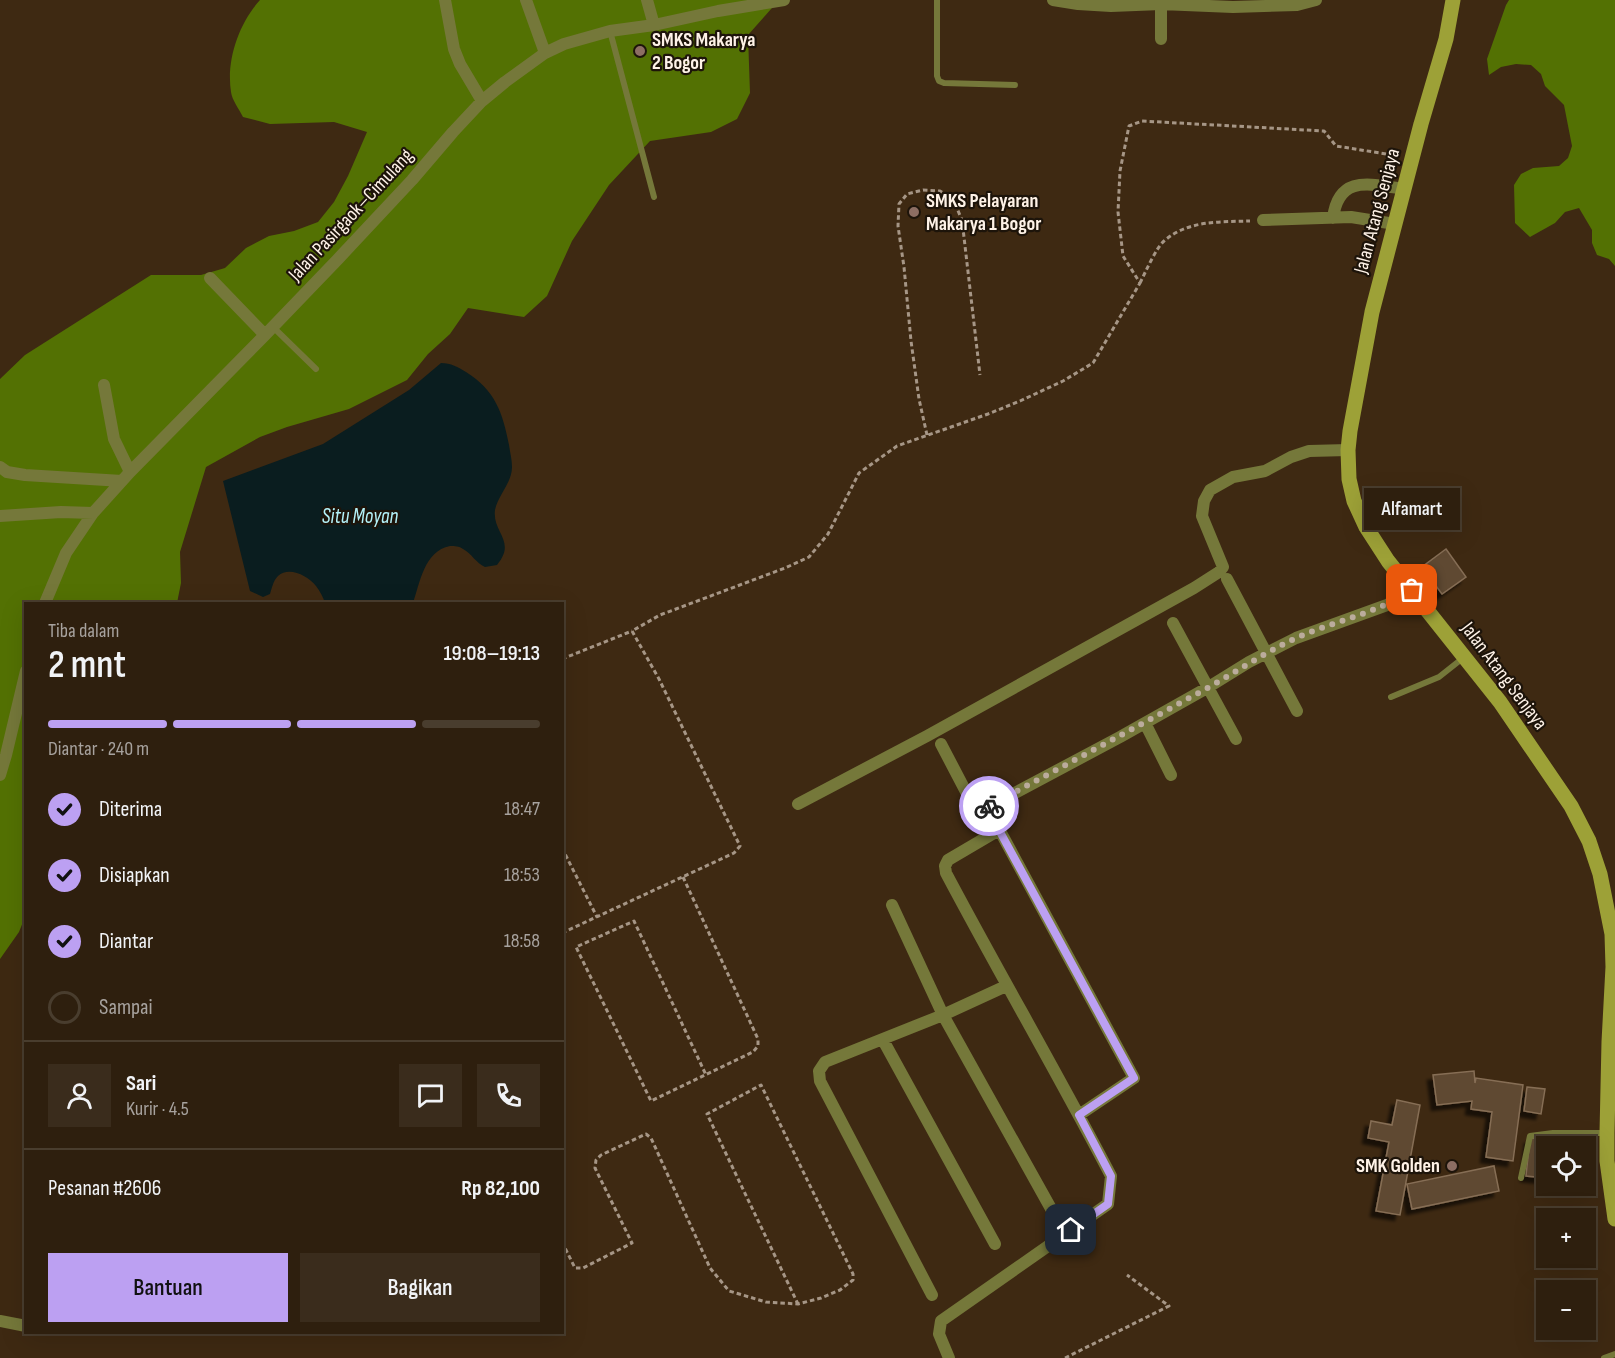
<!DOCTYPE html>
<html lang="id">
<meta charset="utf-8">
<style>
body{margin:0;font-family:"Sofia Sans Condensed",sans-serif;background:#3a2c1c;color:#f1f3f6;height:100vh;display:flex;flex-direction:column;font-size:22px;white-space:nowrap}
*{box-sizing:border-box;margin:0}
p{font-size:20px;color:#a7a29e}
.icon{flex:none;width:33px;height:33px;fill:none;stroke:currentColor;stroke-width:2;stroke-linecap:round;stroke-linejoin:round}
.map{position:relative;flex:1;overflow:hidden}
.sheet{position:absolute;left:24px;top:602px;width:540px;height:732px;display:flex;flex-direction:column;background:#2e1f0e;border-radius:0px;box-shadow:0 6px 24px #0002,0 0 0 2px #493d2e}
.sheet>*{flex:none}
.tools{position:absolute;left:1536px;top:1136px;display:grid;gap:12px}
.tools a{display:grid;place-items:center;width:60px;height:60px;border-radius:0px;background:#2e1f0e;box-shadow:0 6px 24px #0002,0 0 0 2px #493d2e;font-size:30px}
.pin{position:absolute;display:grid;place-items:center;width:51px;height:51px;color:#fff;margin:-26px;border-radius:12px;box-shadow:0 3px 9px #0006}
.courier{position:absolute;display:grid;place-items:center;width:60px;height:60px;margin:-30px;border:4px solid #bca0f2;border-radius:50%;background:#fff;color:#222;box-shadow:0 2px 8px #0007}
.bubble{position:absolute;height:42px;border-radius:0px;background:#2e1f0e;box-shadow:0 6px 24px #0002,0 0 0 2px #493d2e;font-size:20px;font-weight:600;line-height:42px;text-align:center}
.headline em{font-style:normal;font-weight:600}
.headline div{display:flex;flex-direction:column-reverse}
.headline{display:flex;align-items:center;justify-content:space-between;height:102px;padding:0 24px}
h1{font-size:39px;font-weight:600;line-height:45px}
.bar{display:grid;grid-template-columns:repeat(4,1fr);gap:9px 6px;align-content:center;height:72px;padding:0 24px}
.bar i{height:8px;border-radius:4px;background:#493d2e}
.bar .selected{background:#bca0f2}
.bar p{grid-column:span 4}
.line{display:flex;align-items:center;gap:15px;padding:0 24px;border-top:2px solid #493d2e}
.line div{flex:1}
.round{display:grid;place-items:center;flex:none;width:63px;height:63px;border-radius:0px;background:#3a2c1c}
ol{padding:0 24px;list-style:none}
li{display:flex;align-items:center;gap:18px;height:66px}
li p{margin-inline-start:auto}
li .icon{padding:6px;border-radius:50%;background:#bca0f2;color:#111;stroke-width:4}
li:last-child{color:#a7a29e}
li i{width:33px;height:33px;border:3px solid #493d2e;border-radius:50%}
.primary-button{display:flex;gap:12px;margin-top:auto;padding:12px 24px}
.primary-button a{flex:1;height:69px;border-radius:0px;background:#bca0f2;color:#111;font-size:24px;font-weight:600;line-height:69px;text-align:center}
.primary-button a+a{background:#3a2c1c;color:#f1f3f6}
.map>svg:first-child{display:block}
.forest{fill:#537103}
.water{fill:#0a1d1f}
.building{fill:#5e4831;stroke:#866e55;stroke-width:1.5;filter:url(#shadow)}
.lines{fill:none;stroke-linecap:round;stroke-linejoin:round}
.path{stroke:#a69686;stroke-width:3;stroke-dasharray:4.5 3;stroke-linecap:butt}
.lane{stroke:#75783a;stroke-width:6}
.street{stroke:#75783a;stroke-width:12}
.secondary{stroke:#9da137;stroke-width:15}
.done{stroke:#bbac9c;stroke-width:6;stroke-dasharray:0 10.8}
.route{stroke:#bca0f2;stroke-width:8}
.education-dot{fill:#8d6e63;stroke:#1d140a;stroke-width:2}
.labels{text-anchor:middle;dominant-baseline:central;stroke-width:4.5;stroke-linejoin:round;paint-order:stroke}
.poi-label{font-size:20px;font-weight:bold;fill:#fef2e7;stroke:#1d140a;text-anchor:start}
.street-label{font-size:20px;fill:#fef2e7;stroke:#1d140a}
.water-label{font-size:21px;font-style:italic;fill:#b3f1f8;stroke:#1d140a}
</style>
<div class="map">
<svg width="1615" height="1358" viewBox="0 0 1615 1358">
<defs>
<filter id="shadow"><feDropShadow dx="-5.5" dy="5.5" stdDeviation="1.5" flood-color="#0009"/></filter>
</defs>
<rect width="100%" height="100%" fill="#3e2912"/>
<path class="forest" d="M260,0H779L748,35L750,93L737,119L711,132L650,141L609,185L572,241L547,296L524,317L468,308L450,334L428,354L407,380L349,409L287,427L260,437L206,467L180,552L181,583L177,603H26L25,917L19,932L0,959V379L25,355L151,275H201L225,268L246,248L269,236L294,231L318,222L334,202L348,176L367,132L334,122L270,124L243,117C239,109 232,100 231,92C226,60 239,23 260,0Z
M1509,0H1615V266L1609,259L1597,255L1592,243V230L1579,208L1565,212L1555,223L1530,237L1515,223L1514,185L1521,174L1533,168L1559,166L1568,158L1572,146L1564,105L1545,86L1541,74L1531,65L1516,64L1501,67L1489,75L1487,59L1506,5Z"/>
<path class="water" d="M441,363C451,363 458,367 466,372C495,390 503,413 509,445C510,452 512,460 512,467C512,483 498,495 495,510C492,533 517,541 497,565L485,567C476,563 472,554 463,549C459,546 455,546 450,546C424,551 420,583 413,603H325C323,597 320,591 316,586C308,576 289,566 278,576C273,581 272,588 270,594L263,597L250,591L223,481L323,444L409,390Z"/>
<path class="building" d="M1446,549L1466,577L1442,594L1422,567Z
M1474,1071L1475,1083L1476,1078L1523,1085L1513,1161L1486,1157L1492,1112L1471,1109L1472,1101L1437,1105L1433,1075Z
M1527,1087L1545,1089L1541,1114L1524,1111Z
M1397,1100L1420,1105L1400,1215L1376,1211L1389,1142L1368,1138L1371,1121L1392,1125Z
M1530,1138L1572,1142L1571,1146H1546V1178L1526,1176Z
M1494,1166L1499,1191L1412,1209L1407,1184Z"/>
<g class="lines">
<path class="path" d="M1140,283C1145,273 1156,248 1164,241C1188,220 1220,222 1250,221
M927,435L919,399L911,341L904,267L898,226L899,204L907,194L923,190L940,191L953,199L962,220L980,375
M562,659L632,631
M562,848L597,917
M683,877L758,1039V1046L753,1052L651,1101L576,947L634,921L706,1075
M562,933L734,853L740,846L659,679L632,631L660,615L785,568L809,557L828,534L859,473L897,446L988,414L1020,401L1063,381L1093,363L1140,283L1123,256L1118,212L1120,171L1129,126L1142,121L1324,131L1336,146L1399,156
M562,1242L575,1268H583L632,1243L595,1168L596,1160L601,1155L646,1134L651,1138L710,1268L729,1291L766,1302L798,1304L821,1298L840,1290L853,1280V1274L761,1085L707,1114L798,1304
M1065,1358L1169,1306L1127,1275"/>
<path class="lane" d="M937,0V76L939,81L944,83L1015,85
M610,31L654,197
M273,327L316,369
M1391,697L1439,677L1463,658
M1521,1178L1530,1136L1553,1133H1606
M1604,1358L1615,1354"/>
<path class="street" d="M445,0L454,49L460,64L482,101
M526,0L545,53
M647,0L654,25
M1053,0L1078,4L1111,6L1161,4L1233,7L1297,5L1316,0
M1161,39V4
M1333,218C1339,173 1372,185 1404,189
M1263,220L1351,217L1395,224
M210,278L265,335
M104,385L114,439L130,472
M0,467L7,472L25,475L122,481
M0,516L61,512L93,513
M1227,579L1297,711
M45,603L66,553L93,513L130,472L265,335L339,258L412,180L453,132L482,101L505,82L545,53L564,44L610,31L654,25L718,11L784,0
M1173,623L1236,739
M1145,723L1171,775
M941,744L975,809L978,811H981L1120,737L1207,688L1249,662L1296,638L1387,605L1412,589
M0,775L6,755L26,671
M798,804L927,736L1194,588L1219,572L1223,567L1202,516L1204,501L1210,490L1233,477L1265,471L1291,457L1309,451L1348,450
M987,807L1134,1078L1079,1115
M892,905L943,1015L1054,1214
M883,1040L995,1244
M932,1295L820,1081L819,1071L825,1062L943,1015L1006,986
M0,1321L26,1326
M949,1358L939,1334L941,1321L1108,1204L1111,1176C1058,1074 1000,975 946,873L945,866L948,860L999,830"/>
<path class="secondary" d="M1453,0L1446,39L1421,124L1372,312L1350,431L1348,450L1349,479L1354,501L1366,527L1388,561L1500,702L1571,806L1589,841L1600,874L1612,934L1613,967L1609,1042L1607,1133V1161L1615,1219"/>
</g>
<g class="lines">
<path class="done" d="M989,806C1060,768 1131,730 1202,691C1233,674 1262,654 1294,639C1333,621 1376,614 1412,590"/>
<path class="route" d="M989,806L987,807L999,830L1134,1078L1079,1115L1111,1176L1108,1204L1071,1230"/>
</g>
<g class="education-dot">
<circle cx="640" cy="51" r="6"/>
<circle cx="914" cy="212" r="6"/>
<circle cx="1452" cy="1166" r="6"/>
</g>
<g class="labels">
<g class="poi-label">
<text x="652" y="40">SMKS Makarya<tspan x="652" dy="23">2 Bogor</tspan></text>
<text x="926" y="201">SMKS Pelayaran<tspan x="926" dy="23">Makarya 1 Bogor</tspan></text>
<text x="1440" y="1166" text-anchor="end">SMK Golden</text>
</g>
<g class="street-label">
<text transform="translate(1377 211) rotate(-75)">Jalan Atang Senjaya</text>
<text transform="translate(351 215) rotate(-47)">Jalan Pasirgaok–Cimulang</text>
<text transform="translate(1504 676) rotate(53)">Jalan Atang Senjaya</text>
</g>
<g class="water-label">
<text x="360" y="516">Situ Moyan</text>
</g>
</g>
</svg>
<div class="tools">
<a><svg class="icon" aria-label="locate" viewBox="0 0 24 24"><circle cx="12" cy="12" r="6"/><path d="M12 2v4M12 18v4M2 12h4M18 12h4"/></svg></a>
<a>+</a>
<a>−</a>
</div>
<div class="pin" style="left:1412px;top:590px;background:#ea580c"><svg class="icon" aria-label="bag" viewBox="0 0 24 24"><path d="M5 8h14l-1 12H6zM9 8a3 3 0 0 1 6 0"/></svg></div>
<div class="pin" style="left:1071px;top:1230px;background:#1f2937"><svg class="icon" aria-label="home" viewBox="0 0 24 24"><path d="M3 11l9-7 9 7M6 9v11h12V9"/></svg></div>
<div class="courier" style="left:989px;top:806px"><svg class="icon" aria-label="bike" viewBox="0 0 24 24"><circle cx="6" cy="16" r="4"/><circle cx="18" cy="16" r="4"/><path d="M6 16l4-8h5l3 8M10 8l3 8H6M13 5h3"/></svg></div>
<div class="bubble" style="left:1364px;top:488px;width:96px">Alfamart</div>
<section class="sheet">
<div class="headline"><div><h1>2 mnt</h1><p>Tiba dalam</p></div><em>19:08–19:13</em></div>
<div class="bar"><i class="selected"></i><i class="selected"></i><i class="selected"></i><i></i><p>Diantar · 240 m</p></div>
<ol>
<li><svg class="icon" aria-label="check" viewBox="0 0 24 24"><path d="M5 12l5 5 9-10"/></svg>Diterima<p>18:47</p></li>
<li><svg class="icon" aria-label="check" viewBox="0 0 24 24"><path d="M5 12l5 5 9-10"/></svg>Disiapkan<p>18:53</p></li>
<li><svg class="icon" aria-label="check" viewBox="0 0 24 24"><path d="M5 12l5 5 9-10"/></svg>Diantar<p>18:58</p></li>
<li><i></i>Sampai</li>
</ol>
<div class="line" style="height:108px"><a class="round"><svg class="icon" aria-label="person" viewBox="0 0 24 24"><circle cx="12" cy="8" r="4"/><path d="M4 21q1-7 8-7t8 7"/></svg></a><div><b>Sari</b><p>Kurir · 4.5</p></div><a class="round"><svg class="icon" aria-label="chat" viewBox="0 0 24 24"><path d="M4 5h16v11H9l-5 4z"/></svg></a><a class="round"><svg class="icon" aria-label="phone" viewBox="0 0 24 24"><path d="M5 4h4l2 5-3 2q2 4 5 5l2-3 5 2v4C11 20 4 13 5 4z"/></svg></a></div>
<div class="line" style="height:78px"><div>Pesanan #2606</div><b>Rp 82,100</b></div>
<div class="primary-button"><a>Bantuan</a><a>Bagikan</a></div>
</section>
</div>
